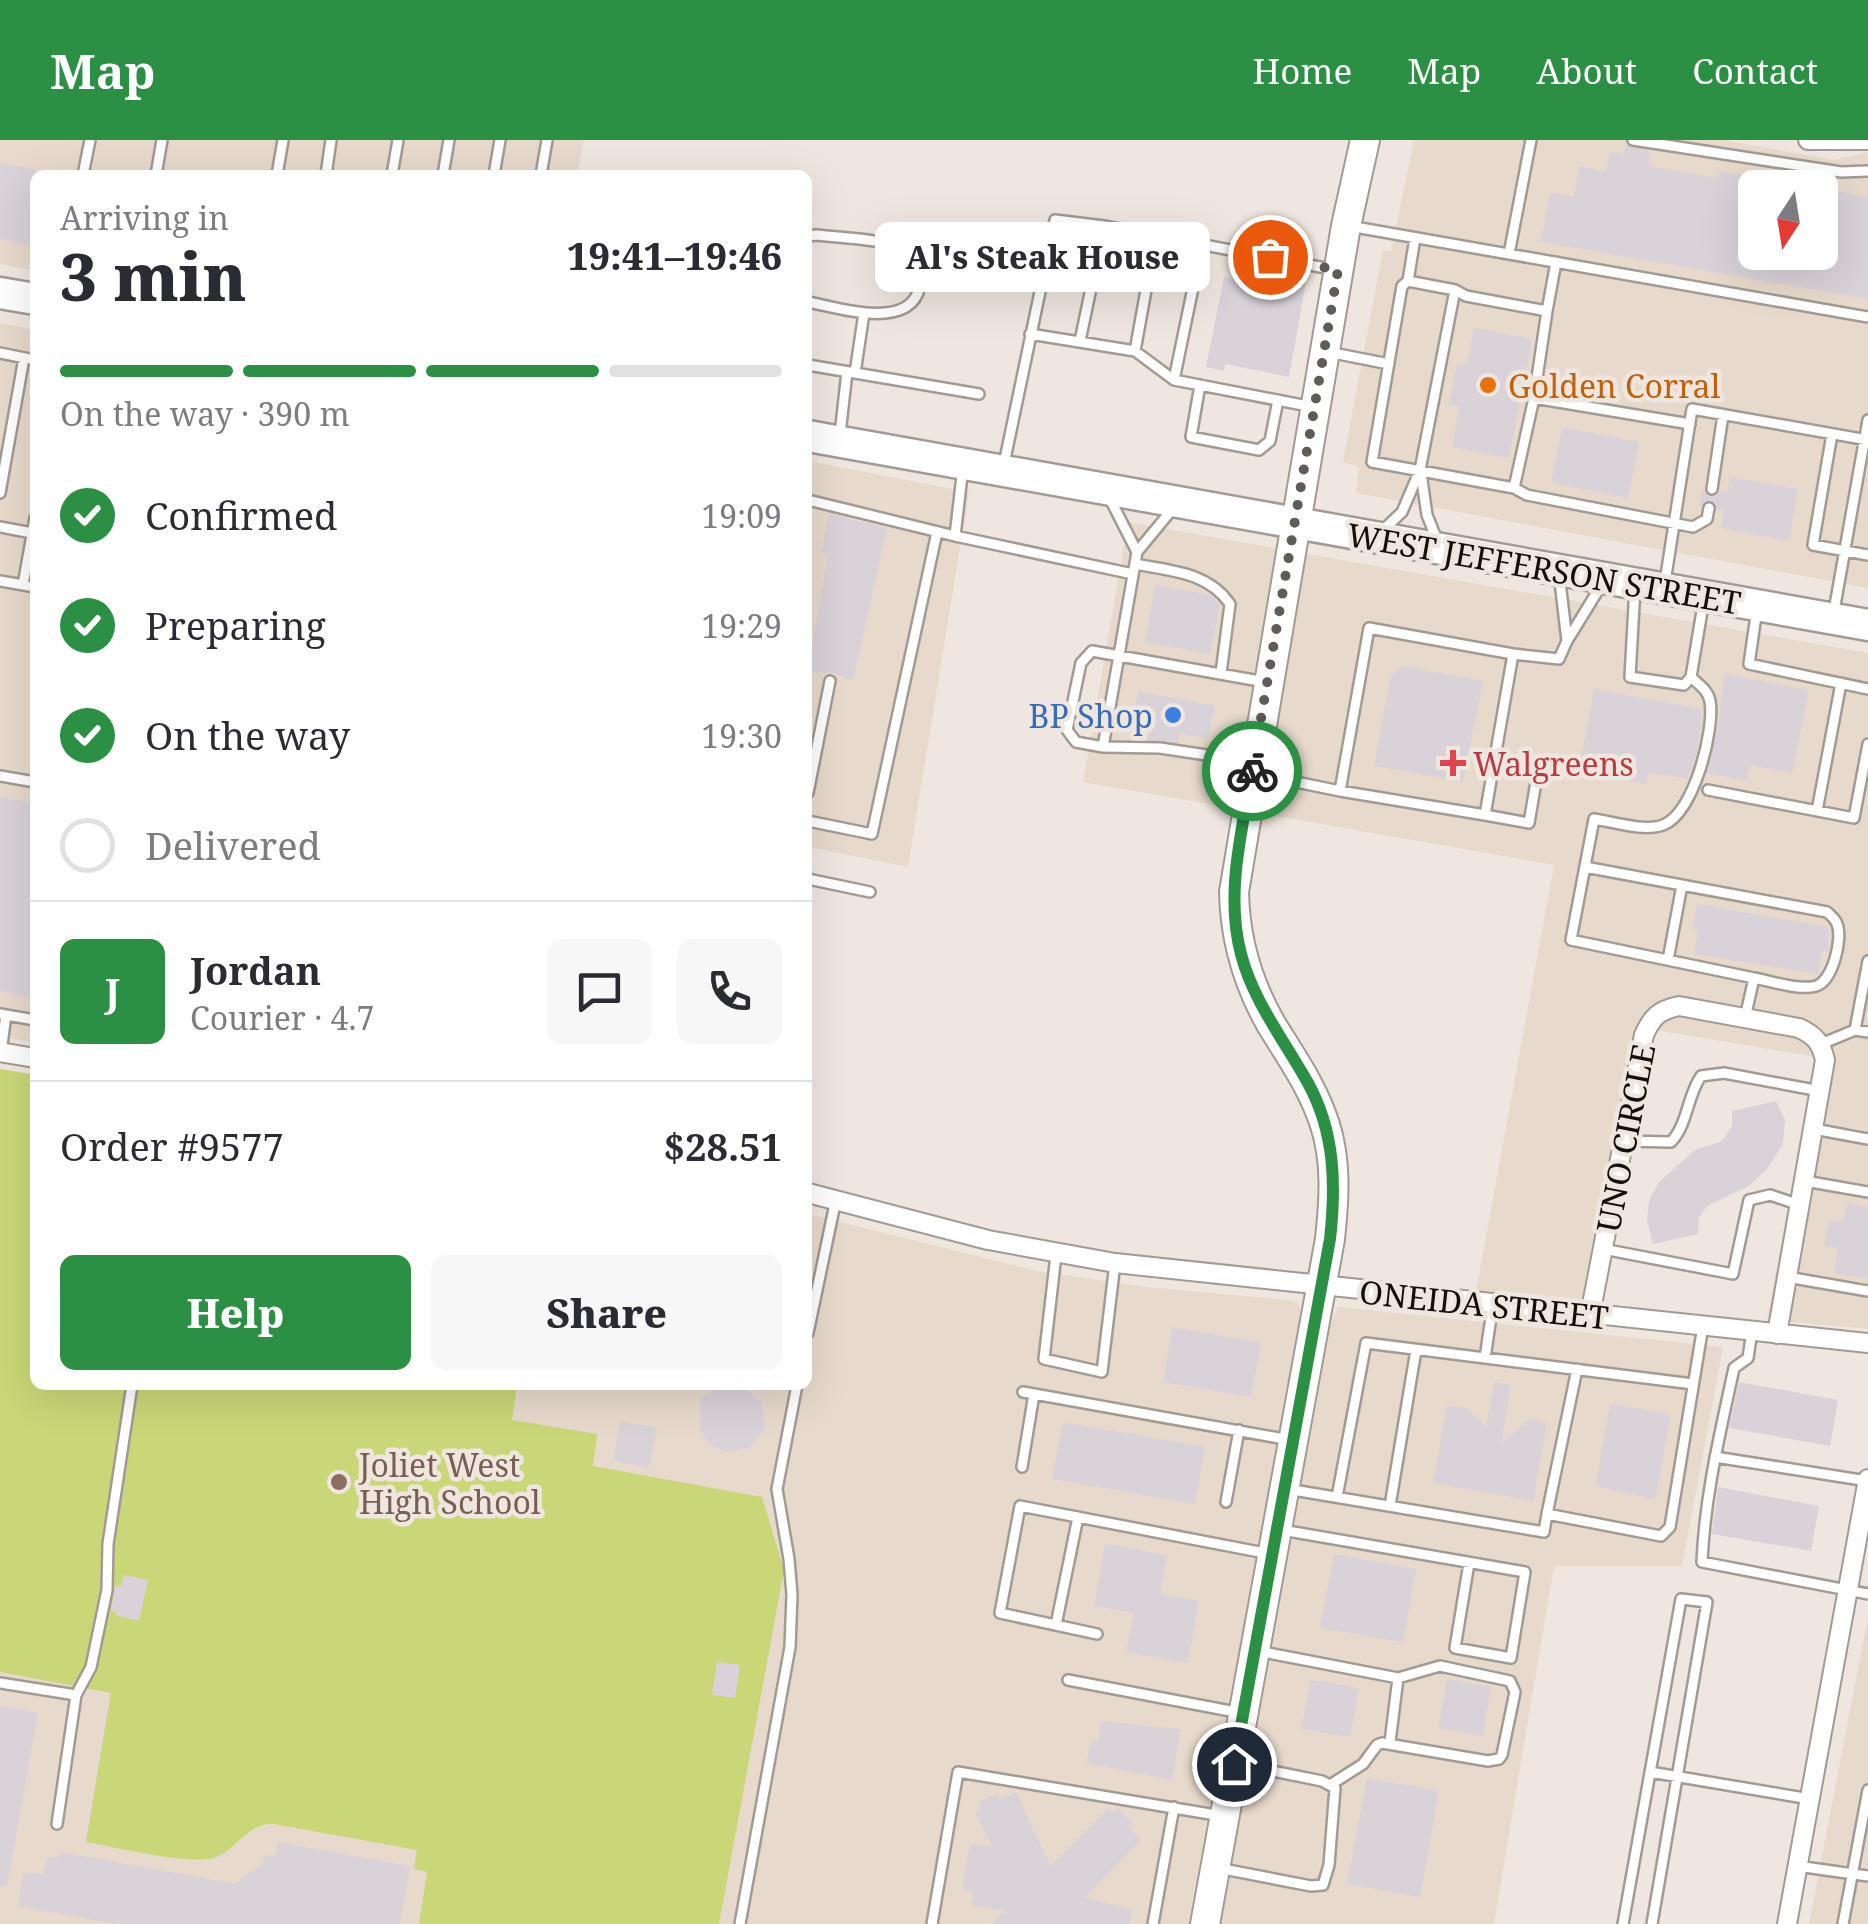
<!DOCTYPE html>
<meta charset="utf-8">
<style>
body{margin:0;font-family:"Noto Serif",serif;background:#f7f7f7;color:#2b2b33;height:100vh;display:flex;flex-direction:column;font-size:38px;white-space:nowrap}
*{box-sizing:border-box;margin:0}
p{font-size:32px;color:#7c7c81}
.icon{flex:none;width:55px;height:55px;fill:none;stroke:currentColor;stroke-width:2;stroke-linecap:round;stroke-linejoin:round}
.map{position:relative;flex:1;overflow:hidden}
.panel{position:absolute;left:30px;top:30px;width:782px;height:1220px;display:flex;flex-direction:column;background:#fff;border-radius:15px;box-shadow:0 10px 40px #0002}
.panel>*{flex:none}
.needle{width:65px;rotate:192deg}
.controls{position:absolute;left:1738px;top:30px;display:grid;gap:20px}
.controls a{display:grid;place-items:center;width:100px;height:100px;border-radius:15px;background:#fff;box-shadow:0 10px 40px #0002;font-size:50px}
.pin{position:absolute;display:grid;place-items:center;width:85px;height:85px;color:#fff;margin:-42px;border:5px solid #fff;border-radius:50%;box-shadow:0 2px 10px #0007}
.courier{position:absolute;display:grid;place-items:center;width:100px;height:100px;margin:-50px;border:8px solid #2b8f44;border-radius:50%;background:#fff;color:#222;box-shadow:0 2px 12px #0007}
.bubble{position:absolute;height:70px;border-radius:15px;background:#fff;box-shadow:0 10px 40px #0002;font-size:32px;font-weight:800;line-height:70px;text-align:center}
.headline em{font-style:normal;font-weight:800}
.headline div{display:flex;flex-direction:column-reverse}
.headline{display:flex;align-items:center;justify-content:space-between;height:170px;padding:0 30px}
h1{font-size:65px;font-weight:800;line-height:75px}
.bar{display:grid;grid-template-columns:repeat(4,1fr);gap:15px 10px;align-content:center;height:120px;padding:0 30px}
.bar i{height:12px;border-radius:8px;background:#e1e1e2}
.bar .on{background:#2b8f44}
.bar p{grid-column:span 4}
.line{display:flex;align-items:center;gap:25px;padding:0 30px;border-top:2px solid #e1e1e2}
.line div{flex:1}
.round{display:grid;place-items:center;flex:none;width:105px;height:105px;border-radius:15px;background:#f7f7f7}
ol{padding:0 30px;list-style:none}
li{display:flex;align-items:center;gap:30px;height:110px}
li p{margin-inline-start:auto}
li .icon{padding:10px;border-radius:50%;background:#2b8f44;color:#fff;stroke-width:4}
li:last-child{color:#7c7c81}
li i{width:55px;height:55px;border:5px solid #e1e1e2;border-radius:50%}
.action{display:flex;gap:20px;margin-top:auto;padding:20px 30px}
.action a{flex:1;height:115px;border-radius:15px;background:#2b8f44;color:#fff;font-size:40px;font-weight:800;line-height:115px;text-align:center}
.action a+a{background:#f7f7f7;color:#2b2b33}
header{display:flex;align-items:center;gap:60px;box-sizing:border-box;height:140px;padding:0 50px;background:#2b8f44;color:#fff}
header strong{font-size:48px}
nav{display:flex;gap:55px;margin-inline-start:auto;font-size:35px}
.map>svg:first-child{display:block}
.built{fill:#e7dacc;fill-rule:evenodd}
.green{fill:#c9d778}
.building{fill:#dad2d9}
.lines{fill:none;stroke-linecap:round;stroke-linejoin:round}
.lane-casing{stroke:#a29b93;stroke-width:14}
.street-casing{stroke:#a29b93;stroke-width:22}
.secondary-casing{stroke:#a29b93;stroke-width:32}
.primary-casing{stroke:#a29b93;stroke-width:35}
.lane{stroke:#fff;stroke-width:9}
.street{stroke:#fff;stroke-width:18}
.secondary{stroke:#fff;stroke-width:28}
.primary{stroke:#fff;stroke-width:30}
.done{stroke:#5f5b56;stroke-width:10;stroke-dasharray:0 18}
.route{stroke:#2b8f44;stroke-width:12}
.food-dot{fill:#e8710a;stroke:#efe7df;stroke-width:4}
.shop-dot{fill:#3f7fe0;stroke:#efe7df;stroke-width:4}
.health-dot{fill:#e0444e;stroke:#efe7df;stroke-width:4}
.education-dot{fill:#8d6e63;stroke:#efe7df;stroke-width:4}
.labels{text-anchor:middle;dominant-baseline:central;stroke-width:9;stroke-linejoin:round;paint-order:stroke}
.food-label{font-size:32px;fill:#c56008;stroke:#efe7df;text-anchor:start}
.street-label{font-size:32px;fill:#120f0d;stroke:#efe7df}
.shop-label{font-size:32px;fill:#366cbe;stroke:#efe7df;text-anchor:end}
.health-label{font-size:32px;fill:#be3a42;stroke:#efe7df;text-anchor:start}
.education-label{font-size:32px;fill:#785e54;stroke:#efe7df;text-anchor:start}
</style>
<header>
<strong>Map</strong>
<nav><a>Home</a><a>Map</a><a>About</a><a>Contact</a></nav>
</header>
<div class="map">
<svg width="1868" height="1784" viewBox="0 0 1868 1784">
<rect width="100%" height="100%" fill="#efe7df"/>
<path class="built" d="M0,0H584L577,35H35V131L0,124Z
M1414,0H1724L1833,20L1868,12V448L1356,353L1359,327L1343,322L1383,110L1391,111ZM1755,48H1820V112H1755Z
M0,183L35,190V903L0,896Z
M808,321L969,352L908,727L808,707Z
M1128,382L1868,513V1189L1767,1180L1816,917L1655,890L1603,1165L1476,1151L1554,725L1083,642Z
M0,929L35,935V1245H808V1074L1037,1131L1147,1147L1288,1160L1299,1164L1301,1176L1188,1784H0Z
M1339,1167L1723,1207L1682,1426H1554L1494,1784H1221L1332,1179Z
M1868,1476V1784H1809Z"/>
<path class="green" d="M0,929L35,935V1245H517L512,1280L597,1294L593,1326L762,1357L784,1430L719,1784H419L427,1732L414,1729L417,1710L274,1684C247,1682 237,1711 213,1718C186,1725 116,1707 86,1702L111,1553L0,1532Z"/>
<path class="building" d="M1626,4L1650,11L1649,26L1718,38L1719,31L1755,38V112H1820V48L1868,57V159L1541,102L1550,53L1574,57L1579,26L1606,32L1610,11L1624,14Z
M0,23L35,29V92H32L30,105L0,99Z
M1264,134L1306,142L1289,237L1225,224L1224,231L1206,227L1224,137L1262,145Z
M1474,188L1532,199L1509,318L1452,307L1459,266L1449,265L1457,223L1467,225Z
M1562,287L1639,302L1628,358L1551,343Z
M1730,337L1798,349L1789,401L1721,388L1724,371L1717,370L1711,360L1699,367L1702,348L1710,357L1716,356L1720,351L1727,352Z
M829,374L887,388L853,541L832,533L808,532L828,414L821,412Z
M1155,445L1211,455L1220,464L1210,514L1145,502Z
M1402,526L1483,541L1463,642L1374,626L1391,535Z
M1724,534L1809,550L1792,633L1750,625L1747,641L1707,633L1717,592Z
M1594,549L1702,569L1698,608L1688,639L1648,632L1646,644L1627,640L1629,628L1581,619Z
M1138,551L1215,566L1208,599L1180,594L1178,603L1148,600L1150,588L1132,585Z
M0,657L35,663V858L0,851Z
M1697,764L1829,787L1828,812L1822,811L1818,834L1694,814L1698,790L1693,789Z
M1776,961L1785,980L1783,1004L1768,1028L1749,1046L1707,1066L1699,1078L1698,1094L1653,1104L1647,1081L1649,1060L1660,1041L1695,1010L1722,1001L1732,986V971Z
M1847,1063L1868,1067V1139L1834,1133L1838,1108L1824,1106L1829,1080L1843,1082Z
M1172,1187L1261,1203L1251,1257L1163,1242Z
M1494,1242L1511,1245L1501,1304L1529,1279L1547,1283L1533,1361L1433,1343L1447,1265L1466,1268L1486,1287Z
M1739,1242L1838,1260L1830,1306L1729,1288Z
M740,1246L761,1262L765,1287L750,1308L725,1312L709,1304L700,1289L701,1257L723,1247Z
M1613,1264L1669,1274L1670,1278L1656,1356L1653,1359L1595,1346L1610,1266Z
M620,1281L657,1288L649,1328L613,1321Z
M1063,1282L1205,1307L1195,1364L1052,1339Z
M1718,1347L1819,1366L1811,1411L1712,1394Z
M1105,1404L1167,1415L1160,1454L1199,1461L1188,1523L1126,1512L1134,1473L1094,1466Z
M1334,1414L1416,1429L1403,1502L1320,1488Z
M124,1435L148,1440L139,1481L115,1475L116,1472L111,1471L115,1445L121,1446Z
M717,1522L740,1525L735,1558L712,1555Z
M1447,1539L1491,1547L1483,1596L1438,1588Z
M1311,1540L1359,1548L1350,1597L1301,1589Z
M0,1566L38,1573L7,1746H0Z
M1101,1581L1181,1589L1172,1640L1086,1623L1091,1601L1098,1602Z
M1367,1638L1439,1651L1420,1757L1347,1744Z
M1016,1652L1050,1726L1108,1668L1112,1673L1117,1668L1132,1683L1128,1687L1141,1700L1084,1758L1132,1769L1130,1784H991L1005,1771L971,1765L974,1751L962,1749L970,1703L992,1707L975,1671L981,1669L978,1662L997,1654L1000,1660Z
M278,1702L410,1726L400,1784H116L18,1766L23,1732L43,1735L46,1719L59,1717L60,1712L236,1744L246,1734L262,1726L264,1715L275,1717Z"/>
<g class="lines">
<defs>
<path id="lane" d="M1633,0L1841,32L1868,31
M83,35L90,0
M156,35L162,0
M277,35L283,0
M326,35L331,0
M392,35L398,0
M443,35L449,0
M494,35L500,0
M541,35L547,0
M1349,86L1868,177
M808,96L816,95C841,98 890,99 910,112C919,118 922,129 921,139C917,194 841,168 808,162
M1415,98L1408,141L1402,146L1372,322L1514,348L1534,258L1547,171
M1509,114L1531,0
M1408,141L1455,150L1466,156L1547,171L1556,122
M1030,194L1135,211L1174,240L1313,267
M1080,201L1104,86
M1135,211L1156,95
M1328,212L1389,224
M0,213L35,220
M808,225L979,254
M855,233L864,173
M1174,240L1202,104
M1200,245L1191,297L1259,310L1270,301L1278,260
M1534,258L1690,284
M840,294L847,232
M1832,294L1813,405L1868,415
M1004,324L1055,80L1104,86L1336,130
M963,327L955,396L1133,434
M1421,333L1427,375L1437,400
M1514,348L1527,355L1693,387L1707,379L1709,368
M1712,349L1723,275
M0,353L24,218
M1109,357L1137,412
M808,360L955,396
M0,387L32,393
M1382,391L1402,372L1420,330L1455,150
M1135,424C1171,431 1208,432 1230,464L1221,533
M1559,433L1567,501L1602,444
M0,441L35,447
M1665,442L1692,269L1868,300
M23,445L35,378
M1635,447L1630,537L1684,545L1691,537L1704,459
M1757,469L1749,524L1868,549
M1834,471L1868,280
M1513,514L1559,519L1567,501
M1691,537C1698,544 1708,550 1710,561C1715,589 1694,674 1663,685C1644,692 1614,682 1594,679L1571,800L1754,838L1745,878
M1103,607L1137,412L1175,366
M1253,622L1160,608L1103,607L1076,602L1067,590L1081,523L1092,511L1265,542
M1257,634L1340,651L1485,675L1513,514L1369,488L1340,651
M0,636L35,642
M1708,650L1854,678L1868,604
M808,653L830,541
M1817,671L1841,543
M1485,675L1529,683L1537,636
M808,681L872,694L937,392
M1585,727L1827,772C1831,776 1835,778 1837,784C1843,798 1833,841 1816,846C1800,851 1771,841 1754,838
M808,739L870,752
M1668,820L1682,745
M0,874L35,880
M1855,890L1868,821
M1821,904L1855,890L1868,892
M1,912L6,875
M1814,989L1868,999
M1624,1001L1671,1002C1688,984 1687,956 1701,936L1724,933L1820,951
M1805,1041L1868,1052
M1603,1109L1733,1134L1749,1060L1770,1055L1800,1065
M1056,1115L1044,1219L1102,1232L1115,1123
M1787,1137L1868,1151
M1493,1164L1485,1218L1693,1244
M1752,1191L1748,1218L1734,1228C1720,1294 1705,1354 1702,1422L1868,1454
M808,1193L836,1059
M1023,1252L1290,1300
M1715,1317L1868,1341
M1022,1327L1034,1254
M1287,1349L1544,1392L1547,1374L1661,1396L1670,1387L1703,1186
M1337,1357L1366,1203L1485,1218
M1226,1362L1239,1290
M1390,1366L1416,1210
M1547,1374L1577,1229
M1282,1390L1525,1432L1511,1518L1455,1508L1469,1423
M1056,1485L1078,1377
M1097,1494L1000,1473L1020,1366L1270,1414
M1258,1511L1398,1538L1390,1602
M1068,1540L1241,1573
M0,1543L76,1555L57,1684
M76,1555L91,1527L107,1450L108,1404L132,1245
M1650,1632L1810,1659
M1330,1645L1363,1624L1377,1605L1382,1603L1488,1621L1499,1619L1502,1615L1515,1552L1510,1541L1440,1526L1398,1538
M1797,1726L1868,1736
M1218,1728L1311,1746L1323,1745L1329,1725L1335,1648L1322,1641L1238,1624
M740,1784L790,1507L792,1455L789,1419L777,1349L797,1245
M932,1784L958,1632L1222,1676
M1153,1784L1174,1667
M1623,1784L1681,1459L1707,1462L1652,1784
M1843,1784L1868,1650"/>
<path id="street" d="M1808,0H1867
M0,912L35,918
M808,1053L988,1100L1115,1123L1868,1203
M1590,1175L1644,895C1652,877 1659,870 1679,866L1799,888C1816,896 1821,903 1825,920L1777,1194
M1787,1784L1868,1339"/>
<path id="secondary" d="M1205,1784L1330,1099C1334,1061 1337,1022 1325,985C1313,947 1291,917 1271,884C1247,842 1235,800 1234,752L1346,86L1365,0"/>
<path id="primary" d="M0,153L35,159
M808,296L1868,485"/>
</defs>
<use href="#lane" class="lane-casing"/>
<use href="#street" class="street-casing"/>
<use href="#secondary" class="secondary-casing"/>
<use href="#primary" class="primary-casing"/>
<use href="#lane" class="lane"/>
<use href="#street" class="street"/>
<use href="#secondary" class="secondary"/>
<use href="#primary" class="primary"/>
</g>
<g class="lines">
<path class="done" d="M1252,631L1338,130L1270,117"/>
<path class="route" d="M1234,1624L1330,1099C1336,1045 1335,992 1308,943C1284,900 1253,861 1241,814C1225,754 1242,691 1252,631"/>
</g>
<circle class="food-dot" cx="1488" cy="245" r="10"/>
<circle class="shop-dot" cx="1173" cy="575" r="10"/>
<path class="health-dot" d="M1448 608h10v10h10v10h-10v10h-10v-10h-10v-10h10z"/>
<circle class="education-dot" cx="339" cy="1342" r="10"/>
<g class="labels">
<g class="food-label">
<text x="1508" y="245">Golden Corral</text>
</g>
<g class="street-label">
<text transform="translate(1544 428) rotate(10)">WEST JEFFERSON STREET</text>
<text transform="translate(1625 998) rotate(-79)">UNO CIRCLE</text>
<text transform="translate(1484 1164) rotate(6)">ONEIDA STREET</text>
</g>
<g class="shop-label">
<text x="1153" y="575">BP Shop</text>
</g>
<g class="health-label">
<text x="1473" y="623">Walgreens</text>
</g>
<g class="education-label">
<text x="359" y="1324">Joliet West<tspan x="359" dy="37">High School</tspan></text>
</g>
</g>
</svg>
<div class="controls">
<a><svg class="needle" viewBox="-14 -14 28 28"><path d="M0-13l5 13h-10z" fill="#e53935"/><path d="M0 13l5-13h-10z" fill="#7c7c81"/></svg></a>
</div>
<div class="pin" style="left:1270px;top:117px;background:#ea580c"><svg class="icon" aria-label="bag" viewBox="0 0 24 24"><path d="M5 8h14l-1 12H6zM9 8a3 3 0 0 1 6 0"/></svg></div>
<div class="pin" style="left:1234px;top:1624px;background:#1f2937"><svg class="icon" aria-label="home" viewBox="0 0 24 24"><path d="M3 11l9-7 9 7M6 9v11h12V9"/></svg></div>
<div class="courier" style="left:1252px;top:631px"><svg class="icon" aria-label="bike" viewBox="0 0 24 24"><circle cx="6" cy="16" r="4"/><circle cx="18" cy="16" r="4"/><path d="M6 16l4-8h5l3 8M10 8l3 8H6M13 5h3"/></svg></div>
<div class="bubble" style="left:875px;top:82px;width:335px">Al's Steak House</div>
<section class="panel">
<div class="headline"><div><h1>3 min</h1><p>Arriving in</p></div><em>19:41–19:46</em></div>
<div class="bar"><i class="on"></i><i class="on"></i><i class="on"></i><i></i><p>On the way · 390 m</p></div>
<ol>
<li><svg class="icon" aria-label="check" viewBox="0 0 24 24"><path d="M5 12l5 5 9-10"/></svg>Confirmed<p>19:09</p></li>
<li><svg class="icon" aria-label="check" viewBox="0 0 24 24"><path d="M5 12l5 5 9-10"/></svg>Preparing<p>19:29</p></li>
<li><svg class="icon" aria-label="check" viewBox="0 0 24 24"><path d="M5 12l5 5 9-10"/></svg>On the way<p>19:30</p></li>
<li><i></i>Delivered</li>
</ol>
<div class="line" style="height:180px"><b class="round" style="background:#2b8f44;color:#fff">J</b><div><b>Jordan</b><p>Courier · 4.7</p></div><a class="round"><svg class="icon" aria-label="chat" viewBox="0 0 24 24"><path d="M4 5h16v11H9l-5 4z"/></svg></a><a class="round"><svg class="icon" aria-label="phone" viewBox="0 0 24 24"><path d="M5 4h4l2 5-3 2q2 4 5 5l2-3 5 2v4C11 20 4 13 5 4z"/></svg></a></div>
<div class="line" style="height:130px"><div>Order #9577</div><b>$28.51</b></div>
<div class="action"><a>Help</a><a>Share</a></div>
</section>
</div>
